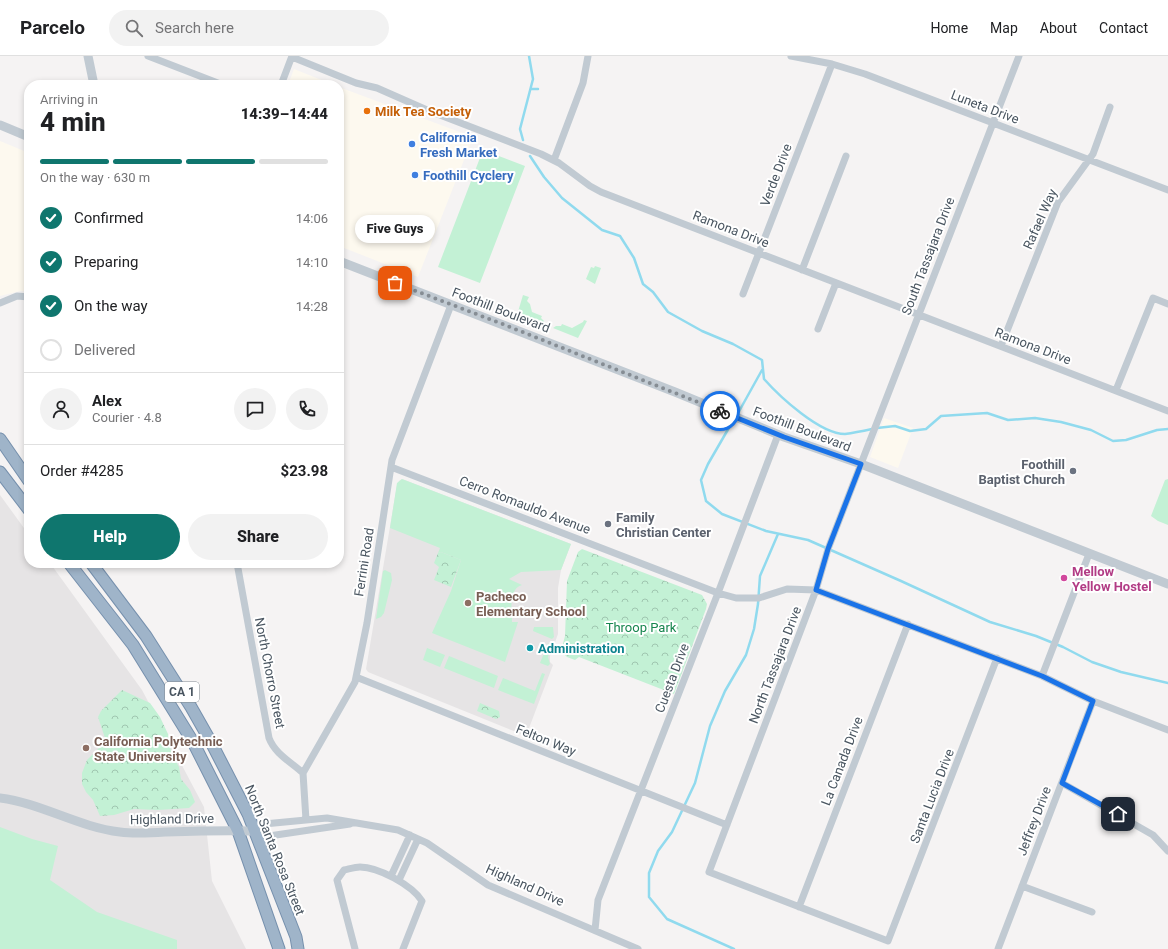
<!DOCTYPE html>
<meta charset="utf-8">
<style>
body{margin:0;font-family:Roboto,sans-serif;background:#f2f2f2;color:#202124;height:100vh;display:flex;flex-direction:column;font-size:15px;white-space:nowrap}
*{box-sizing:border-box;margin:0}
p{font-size:13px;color:#757577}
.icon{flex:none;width:22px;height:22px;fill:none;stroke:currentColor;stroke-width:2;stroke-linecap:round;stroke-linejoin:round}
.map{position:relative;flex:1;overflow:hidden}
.drawer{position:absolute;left:24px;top:24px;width:320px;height:488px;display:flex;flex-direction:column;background:#fff;border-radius:16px;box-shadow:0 2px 6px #0003}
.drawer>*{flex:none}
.pin{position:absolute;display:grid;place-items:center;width:34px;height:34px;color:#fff;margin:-17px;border-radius:8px;box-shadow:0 2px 6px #0006}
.courier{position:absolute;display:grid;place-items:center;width:40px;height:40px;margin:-20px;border:3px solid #1a73e8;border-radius:50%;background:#fff;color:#222;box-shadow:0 1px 5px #0007}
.bubble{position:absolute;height:28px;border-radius:14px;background:#fff;box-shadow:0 2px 6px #0003;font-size:13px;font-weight:800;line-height:28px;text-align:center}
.summary em{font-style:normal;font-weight:800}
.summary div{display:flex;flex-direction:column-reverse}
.summary{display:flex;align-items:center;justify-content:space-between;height:68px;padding:0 16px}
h1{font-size:26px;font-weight:800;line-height:30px}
.bar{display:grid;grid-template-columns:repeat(4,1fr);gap:6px 4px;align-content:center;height:48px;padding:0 16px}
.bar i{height:5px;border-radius:3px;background:#e0e0e0}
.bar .selected{background:#0f766e}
.bar p{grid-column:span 4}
.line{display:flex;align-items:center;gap:10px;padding:0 16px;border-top:1px solid #e0e0e0}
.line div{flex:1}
.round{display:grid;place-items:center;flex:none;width:42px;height:42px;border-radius:21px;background:#f2f2f2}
ol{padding:0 16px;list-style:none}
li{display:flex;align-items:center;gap:12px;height:44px}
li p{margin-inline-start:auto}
li .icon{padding:4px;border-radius:50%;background:#0f766e;color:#fff;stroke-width:4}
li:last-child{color:#757577}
li i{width:22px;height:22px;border:2px solid #e0e0e0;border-radius:50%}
.action{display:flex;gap:8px;margin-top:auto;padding:8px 16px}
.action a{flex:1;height:46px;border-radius:24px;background:#0f766e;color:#fff;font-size:16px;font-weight:800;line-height:46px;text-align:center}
.action a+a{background:#f2f2f2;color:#202124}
header{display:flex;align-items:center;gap:24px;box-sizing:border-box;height:56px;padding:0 20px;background:#fff;border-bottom:1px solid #e0e0e0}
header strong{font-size:19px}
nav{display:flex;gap:22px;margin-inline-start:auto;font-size:14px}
.search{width:280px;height:36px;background:#f2f2f2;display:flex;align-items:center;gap:10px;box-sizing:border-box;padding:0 14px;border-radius:22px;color:#757577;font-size:15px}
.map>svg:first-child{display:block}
.commercial{fill:#fdf9ef}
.education{fill:#e6e4e5}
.grass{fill:#c3f1d5}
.forest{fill:url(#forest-crowns)}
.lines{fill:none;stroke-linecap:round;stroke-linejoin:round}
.stream{stroke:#90daee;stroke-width:2.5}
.trunk-casing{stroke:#7690ad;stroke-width:13}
.minor{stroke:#c1cad2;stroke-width:7}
.tertiary{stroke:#c1cad2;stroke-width:9}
.trunk{stroke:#9fb4c9;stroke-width:11}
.done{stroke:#868d94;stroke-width:4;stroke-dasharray:0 7.2}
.route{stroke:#1a73e8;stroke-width:5}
.food-dot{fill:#e8710a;stroke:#fff;stroke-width:1.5}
.shop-dot{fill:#3f7fe0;stroke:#fff;stroke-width:1.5}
.worship-dot{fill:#6b7280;stroke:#fff;stroke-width:1.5}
.hotel-dot{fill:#d1479c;stroke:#fff;stroke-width:1.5}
.education-dot{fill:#8d6e63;stroke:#fff;stroke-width:1.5}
.culture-dot{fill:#0f9aa8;stroke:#fff;stroke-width:1.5}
.labels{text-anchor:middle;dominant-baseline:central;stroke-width:4;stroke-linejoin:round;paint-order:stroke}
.shield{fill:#fff;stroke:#808990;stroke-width:1}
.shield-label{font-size:12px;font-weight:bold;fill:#4a5661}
.street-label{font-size:13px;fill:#4a5661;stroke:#fff}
.food-label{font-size:13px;font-weight:bold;fill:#c56008;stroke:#fff;text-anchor:start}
.shop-label{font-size:13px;font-weight:bold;fill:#366cbe;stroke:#fff;text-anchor:start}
.worship-label{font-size:13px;font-weight:bold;fill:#5b616d;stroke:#fff;text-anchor:end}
.hotel-label{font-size:13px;font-weight:bold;fill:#b23c85;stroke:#fff;text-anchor:start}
.education-label{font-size:13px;font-weight:bold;fill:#785e54;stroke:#fff;text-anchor:start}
.park-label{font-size:13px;fill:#17864f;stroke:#fff}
.culture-label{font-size:13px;font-weight:bold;fill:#0d838f;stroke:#fff;text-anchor:start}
</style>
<header>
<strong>Parcelo</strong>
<div class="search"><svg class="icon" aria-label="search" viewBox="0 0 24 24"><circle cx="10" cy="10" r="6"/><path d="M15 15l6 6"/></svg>Search here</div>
<nav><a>Home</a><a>Map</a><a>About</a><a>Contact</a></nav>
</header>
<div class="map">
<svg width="1168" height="893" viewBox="0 0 1168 893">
<defs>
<pattern id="forest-crowns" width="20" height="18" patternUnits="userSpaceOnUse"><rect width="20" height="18" fill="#c3f1d5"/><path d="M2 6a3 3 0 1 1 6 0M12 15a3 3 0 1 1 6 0" fill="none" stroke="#a0c6b0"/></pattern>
</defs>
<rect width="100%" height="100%" fill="#f5f3f3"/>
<path class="commercial" d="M294,13L334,29H288Z
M339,31L473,81L418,221L339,190Z
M0,85L29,97V236L20,235L0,240Z
M884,362L913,372L898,412L870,401Z"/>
<path class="education" d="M402,423L571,488L561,514L558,532V578L550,600V606L553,609L526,680L368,616L366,613L397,429L399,425Z
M0,439L29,479V507H50L142,634L204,751L212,825L246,893H0Z"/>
<path class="grass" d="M483,94L525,110L480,227L438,211Z
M595,210L601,212L595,228L586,223L591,211L594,212Z
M523,239L529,241L527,245L530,248L532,256L542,260L541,262L544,265L545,270L517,259Z
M584,264L587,265L578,282L553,272L556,270H561L562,268L572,272L583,266Z
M402,423L571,488L561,514L521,516L509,523L522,529C508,533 512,554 512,566H518L505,606L432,577L451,535L461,504L441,496L438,497L440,492L390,472L397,427Z
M1168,423V469L1158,465L1151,460L1165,424Z
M385,514L391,517L392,524L384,557L381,561L376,563L383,515Z
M534,571H553L554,581L552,583L533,575Z
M548,587L551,593L548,601L550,608L548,610L540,607Z
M427,592L445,599L440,611L423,604Z
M449,600L498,620L494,632L444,612Z
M542,617L545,618L534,648L498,634L503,622L535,635Z
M0,771L32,783L58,790L50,824L97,856L177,884V893H0Z"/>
<path class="forest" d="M582,493L702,539L707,548L706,553L674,638L579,601L575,604L567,601L561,595L565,580L567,525L578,496Z
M441,496L461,504L451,531L434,524L439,511L434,507L438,497Z
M122,634L150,647L160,661L168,678L171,696L179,711L181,723L190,734L195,746L189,752L158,754L134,753L114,759L100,760L93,744L86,736L82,728V717L87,704L106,685L98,661L101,655Z
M480,647L499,655L500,661L496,663L477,655Z"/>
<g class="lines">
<path class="stream" d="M531,33H538
M523,84L520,73L533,23L529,0
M530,100L544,121L562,142L602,174L620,180L634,202L643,228L653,236L668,256L702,275L733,288L762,304L764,323C780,341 820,378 845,378C853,377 863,375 872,373
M737,359L762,314
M734,363L708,408L701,424L706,445L722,458L766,475L808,484L901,525L990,566L1036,580L1063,591L1092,606L1121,616L1168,627
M877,372L895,370L910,375L926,373L941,360L987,357L1008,364L1035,362L1061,366L1091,374L1113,385L1126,384L1157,374L1168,373
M734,893L667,863L649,841V817L658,795L672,776L695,727L710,670L725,635L746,599L754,573L758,548L760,520L778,478"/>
<defs>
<path id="trunk" d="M0,383L29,425
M0,416L29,454
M69,507L133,589L193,686L238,775L279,893
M91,507L146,580L191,651L212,688L248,758L296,881L298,893"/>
</defs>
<use href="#trunk" class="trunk-casing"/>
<path class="minor" d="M148,0L223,29
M791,0L832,8L865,18L1168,134
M292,1L356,27L377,32L427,54L541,98L559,107L590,130L601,136L1168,355
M281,29L292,0
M554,104L583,27L588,0
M802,214L846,100
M743,238L832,8
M0,247L17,240L29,241
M818,273L836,227
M1001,290L1058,146L1093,98L1110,51
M1116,334L1153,242L1168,248
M391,411L718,537L736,542H759L787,533L816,534L1042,620L1093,645L1168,674
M237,507L269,682C275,698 291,706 303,717
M997,602L888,885L709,816L816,534L828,493L1019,0
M1042,620L1089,498
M356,621L727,769
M1062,727L1153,779L1168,795
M306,764L303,717L355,626L367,567L392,404L451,249
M254,775L264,768L327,762L398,774L427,787L488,829L638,893
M254,775L269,780L350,768
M391,820L410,779
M399,824L418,783
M1022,830L1092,856
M799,851L908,568
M595,874L598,844L718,537L778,379
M355,893L337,824L344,814C349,813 355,811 360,811C378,811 412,829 422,845L403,893
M998,893L1093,645"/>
<path class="tertiary" d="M88,0L94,29
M0,69L29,81
M339,205L675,336L784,381L861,408L1168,528
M0,742C41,747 78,771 120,776C135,778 150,777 166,776C195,775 225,774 254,775"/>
<use href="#trunk" class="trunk"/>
</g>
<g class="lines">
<path class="done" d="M395,227L505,269L720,355"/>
<path class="route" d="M720,355L784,381L861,408L828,493L816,534L1042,620L1093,645L1062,727L1118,758"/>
</g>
<circle class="food-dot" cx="367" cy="55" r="4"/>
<g class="shop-dot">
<circle cx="412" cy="88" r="4"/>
<circle cx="415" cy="119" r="4"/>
</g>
<g class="worship-dot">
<circle cx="1073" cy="415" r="4"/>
<circle cx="608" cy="468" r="4"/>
</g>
<circle class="hotel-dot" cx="1064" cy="522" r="4"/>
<g class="education-dot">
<circle cx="468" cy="547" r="4"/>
<circle cx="86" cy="692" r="4"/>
</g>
<circle class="culture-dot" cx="530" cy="592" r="4"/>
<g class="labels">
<rect class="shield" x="165" y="626" width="34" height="20" rx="3"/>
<g class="shield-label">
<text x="182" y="636">CA 1</text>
</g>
<g class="street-label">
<text transform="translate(985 51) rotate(21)">Luneta Drive</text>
<text transform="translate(776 119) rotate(-69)">Verde Drive</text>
<text transform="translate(1040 163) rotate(-66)">Rafael Way</text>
<text transform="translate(731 173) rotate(21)">Ramona Drive</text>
<text transform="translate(928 200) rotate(-69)">South Tassajara Drive</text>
<text transform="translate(501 254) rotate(21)">Foothill Boulevard</text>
<text transform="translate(1033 290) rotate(21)">Ramona Drive</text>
<text transform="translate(802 373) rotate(21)">Foothill Boulevard</text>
<text transform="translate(525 449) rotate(21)">Cerro Romauldo Avenue</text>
<text transform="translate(364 506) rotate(-81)">Ferrini Road</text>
<text transform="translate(775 609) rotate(-69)">North Tassajara Drive</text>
<text transform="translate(270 617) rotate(79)">North Chorro Street</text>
<text transform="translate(672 622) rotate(-69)">Cuesta Drive</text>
<text transform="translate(546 684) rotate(22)">Felton Way</text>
<text transform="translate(842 705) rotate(-69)">La Canada Drive</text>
<text transform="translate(932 740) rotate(-69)">Santa Lucia Drive</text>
<text transform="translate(172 763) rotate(-1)">Highland Drive</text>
<text transform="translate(1034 765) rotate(-69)">Jeffrey Drive</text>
<text transform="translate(275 794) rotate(68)">North Santa Rosa Street</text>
<text transform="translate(525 829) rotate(24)">Highland Drive</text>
</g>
<g class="food-label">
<text x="375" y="55">Milk Tea Society</text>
</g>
<g class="shop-label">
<text x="420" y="81">California<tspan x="420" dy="15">Fresh Market</tspan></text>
<text x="423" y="119">Foothill Cyclery</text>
</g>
<g class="worship-label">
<text x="1065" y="408">Foothill<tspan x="1065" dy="15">Baptist Church</tspan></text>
<text x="616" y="461" text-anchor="start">Family<tspan x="616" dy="15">Christian Center</tspan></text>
</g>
<g class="hotel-label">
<text x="1072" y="515">Mellow<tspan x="1072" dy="15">Yellow Hostel</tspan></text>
</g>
<g class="education-label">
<text x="476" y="540">Pacheco<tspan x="476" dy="15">Elementary School</tspan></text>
<text x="94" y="685">California Polytechnic<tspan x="94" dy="15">State University</tspan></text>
</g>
<g class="park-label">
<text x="641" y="571">Throop Park</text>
</g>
<g class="culture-label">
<text x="538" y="592">Administration</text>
</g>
</g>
</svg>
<div class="pin" style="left:395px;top:227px;background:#ea580c"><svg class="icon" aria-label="bag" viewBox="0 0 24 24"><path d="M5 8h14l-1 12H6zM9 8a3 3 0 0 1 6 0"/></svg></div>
<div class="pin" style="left:1118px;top:758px;background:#1f2937"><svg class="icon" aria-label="home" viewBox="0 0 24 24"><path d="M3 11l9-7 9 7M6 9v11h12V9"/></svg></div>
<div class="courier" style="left:720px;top:355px"><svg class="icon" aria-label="bike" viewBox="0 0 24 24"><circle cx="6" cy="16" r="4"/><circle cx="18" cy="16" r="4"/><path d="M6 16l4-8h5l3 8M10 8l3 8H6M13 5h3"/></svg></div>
<div class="bubble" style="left:355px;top:159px;width:80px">Five Guys</div>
<section class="drawer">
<div class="summary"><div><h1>4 min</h1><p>Arriving in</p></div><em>14:39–14:44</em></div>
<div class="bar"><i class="selected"></i><i class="selected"></i><i class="selected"></i><i></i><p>On the way · 630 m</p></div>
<ol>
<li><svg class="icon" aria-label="check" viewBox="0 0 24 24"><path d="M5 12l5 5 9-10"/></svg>Confirmed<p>14:06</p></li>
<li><svg class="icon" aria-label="check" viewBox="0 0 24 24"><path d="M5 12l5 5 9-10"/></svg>Preparing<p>14:10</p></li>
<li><svg class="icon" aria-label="check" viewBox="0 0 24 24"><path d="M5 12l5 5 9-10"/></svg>On the way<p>14:28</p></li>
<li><i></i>Delivered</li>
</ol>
<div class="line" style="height:72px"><a class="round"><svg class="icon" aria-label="person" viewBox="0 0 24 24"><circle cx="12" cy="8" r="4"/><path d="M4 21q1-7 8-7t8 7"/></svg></a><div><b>Alex</b><p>Courier · 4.8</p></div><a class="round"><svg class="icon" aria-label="chat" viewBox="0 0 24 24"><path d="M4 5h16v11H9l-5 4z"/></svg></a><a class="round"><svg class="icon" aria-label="phone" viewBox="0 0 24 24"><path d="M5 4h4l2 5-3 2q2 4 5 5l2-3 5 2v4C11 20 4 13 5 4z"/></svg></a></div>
<div class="line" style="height:52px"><div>Order #4285</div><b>$23.98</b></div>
<div class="action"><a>Help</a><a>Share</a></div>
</section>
</div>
